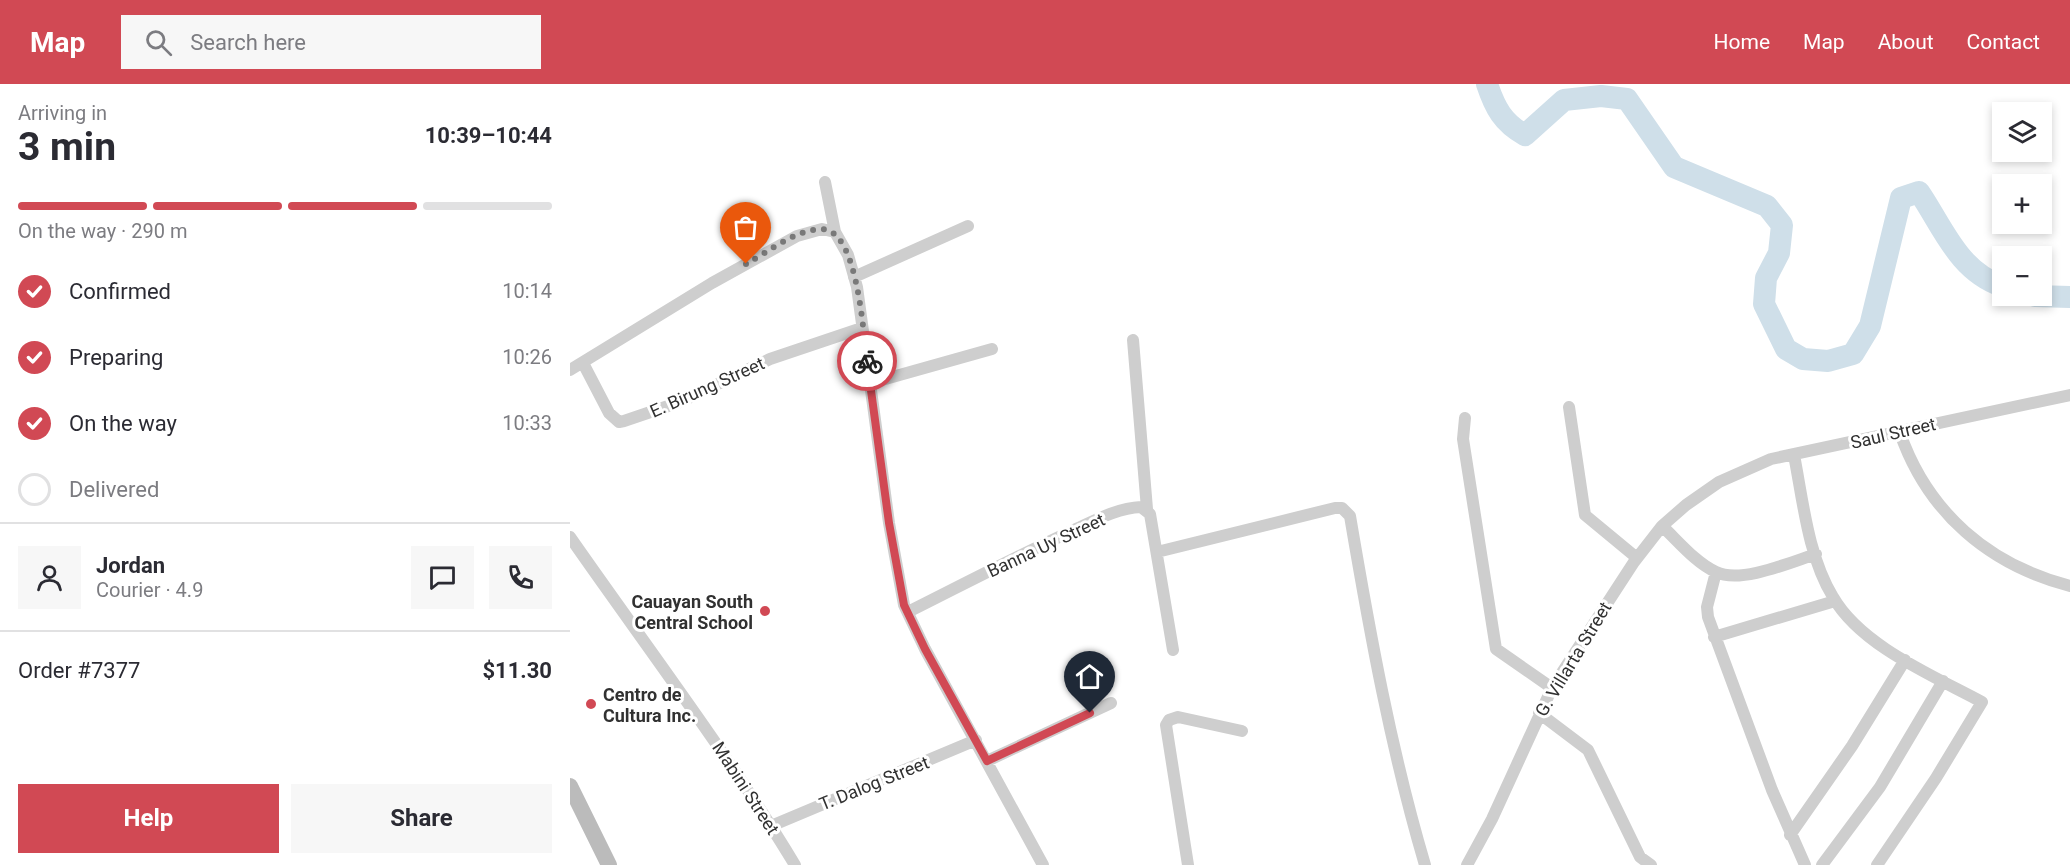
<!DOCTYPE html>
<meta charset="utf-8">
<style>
body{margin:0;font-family:Roboto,sans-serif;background:#f7f7f7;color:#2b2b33;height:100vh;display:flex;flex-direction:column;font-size:22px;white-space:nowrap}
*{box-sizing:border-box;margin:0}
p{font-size:20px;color:#7c7c81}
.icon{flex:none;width:33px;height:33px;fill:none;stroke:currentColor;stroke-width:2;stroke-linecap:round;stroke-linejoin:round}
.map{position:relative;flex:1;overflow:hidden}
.drawer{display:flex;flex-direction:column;background:#fff;width:570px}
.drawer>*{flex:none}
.controls{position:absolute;left:1422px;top:18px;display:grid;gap:12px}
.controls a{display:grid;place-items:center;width:60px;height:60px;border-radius:0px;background:#fff;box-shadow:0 3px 9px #0003;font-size:30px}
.pin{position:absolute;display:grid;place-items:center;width:51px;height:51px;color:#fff;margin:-62px -26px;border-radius:50% 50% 50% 0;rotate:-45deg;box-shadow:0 0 6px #0007}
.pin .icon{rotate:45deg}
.courier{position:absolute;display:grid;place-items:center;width:60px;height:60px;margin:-30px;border:4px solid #d14954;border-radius:50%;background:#fff;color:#222;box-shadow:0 2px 8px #0007}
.headline em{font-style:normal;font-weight:700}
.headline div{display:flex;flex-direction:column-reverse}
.headline{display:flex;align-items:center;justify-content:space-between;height:102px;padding:0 18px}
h1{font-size:39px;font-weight:700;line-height:45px}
.bar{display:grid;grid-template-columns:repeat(4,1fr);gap:9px 6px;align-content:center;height:72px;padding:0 18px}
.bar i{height:8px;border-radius:4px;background:#e1e1e2}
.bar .active{background:#d14954}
.bar p{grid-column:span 4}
.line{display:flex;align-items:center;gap:15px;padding:0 18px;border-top:2px solid #e1e1e2}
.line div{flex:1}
.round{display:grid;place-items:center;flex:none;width:63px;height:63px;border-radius:0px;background:#f7f7f7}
ol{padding:0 18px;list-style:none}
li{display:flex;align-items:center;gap:18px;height:66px}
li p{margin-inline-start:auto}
li .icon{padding:6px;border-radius:50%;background:#d14954;color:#fff;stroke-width:4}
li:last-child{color:#7c7c81}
li i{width:33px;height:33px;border:3px solid #e1e1e2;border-radius:50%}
.primary-button{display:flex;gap:12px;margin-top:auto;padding:12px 18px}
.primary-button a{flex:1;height:69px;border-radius:0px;background:#d14954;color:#fff;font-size:24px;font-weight:700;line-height:69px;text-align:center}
.primary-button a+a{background:#f7f7f7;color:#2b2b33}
header{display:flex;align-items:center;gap:36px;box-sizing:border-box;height:84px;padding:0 30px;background:#d14954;color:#fff}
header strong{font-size:28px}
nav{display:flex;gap:33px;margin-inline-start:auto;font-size:21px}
.search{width:420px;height:54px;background:#f7f7f7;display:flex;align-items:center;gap:15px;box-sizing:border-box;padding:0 21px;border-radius:0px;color:#7c7c81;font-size:22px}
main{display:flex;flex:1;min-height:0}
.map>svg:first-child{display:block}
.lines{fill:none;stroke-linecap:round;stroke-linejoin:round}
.river{stroke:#cfdfe9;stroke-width:22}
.street{stroke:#cecece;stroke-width:12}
.secondary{stroke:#bbb;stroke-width:16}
.done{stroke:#797979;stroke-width:6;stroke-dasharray:0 10.8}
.route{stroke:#d14954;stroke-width:8}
.poi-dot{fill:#d14954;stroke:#fff;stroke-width:2}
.labels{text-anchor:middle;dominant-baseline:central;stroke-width:6;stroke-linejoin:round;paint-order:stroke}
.street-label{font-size:18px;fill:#313131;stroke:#fff}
.poi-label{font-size:18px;font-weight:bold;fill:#313131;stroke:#fff;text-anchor:end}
</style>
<header>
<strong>Map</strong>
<div class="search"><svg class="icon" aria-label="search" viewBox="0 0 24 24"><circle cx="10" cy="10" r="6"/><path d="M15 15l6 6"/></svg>Search here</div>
<nav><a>Home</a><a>Map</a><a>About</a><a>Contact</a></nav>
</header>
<main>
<section class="drawer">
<div class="headline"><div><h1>3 min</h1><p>Arriving in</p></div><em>10:39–10:44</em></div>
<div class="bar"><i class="active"></i><i class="active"></i><i class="active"></i><i></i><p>On the way · 290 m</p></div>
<ol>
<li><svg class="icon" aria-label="check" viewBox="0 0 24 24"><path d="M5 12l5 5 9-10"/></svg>Confirmed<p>10:14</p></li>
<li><svg class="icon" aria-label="check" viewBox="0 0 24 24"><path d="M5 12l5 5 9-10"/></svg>Preparing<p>10:26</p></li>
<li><svg class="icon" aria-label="check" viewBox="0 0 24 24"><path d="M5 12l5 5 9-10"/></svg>On the way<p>10:33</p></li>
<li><i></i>Delivered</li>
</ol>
<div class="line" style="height:108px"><a class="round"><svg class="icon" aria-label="person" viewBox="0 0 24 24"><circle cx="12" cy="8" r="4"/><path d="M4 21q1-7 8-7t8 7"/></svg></a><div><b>Jordan</b><p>Courier · 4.9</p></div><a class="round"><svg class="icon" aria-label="chat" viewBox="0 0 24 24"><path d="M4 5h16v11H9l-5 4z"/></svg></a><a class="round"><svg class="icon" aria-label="phone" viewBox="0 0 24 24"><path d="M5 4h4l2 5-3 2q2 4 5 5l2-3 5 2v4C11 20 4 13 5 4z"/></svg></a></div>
<div class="line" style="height:78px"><div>Order #7377</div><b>$11.30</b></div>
<div class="primary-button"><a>Help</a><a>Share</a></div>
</section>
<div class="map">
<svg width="1500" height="781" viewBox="0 0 1500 781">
<rect width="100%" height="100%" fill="#fff"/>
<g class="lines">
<path class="river" d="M917,0C925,24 933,39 955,51L994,16L1031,12L1057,15L1104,83L1197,122L1212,141L1209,169L1196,194L1194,220L1216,265L1233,275L1258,277L1283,270L1300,242L1331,114L1349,108C1373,143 1388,187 1432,202
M1465,212L1500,213"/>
<path class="street" d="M255,98L265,148L278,171L287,203L319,439L334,521L355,565L473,781
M284,193L398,142
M563,256L577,425
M13,279L39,329L49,338L54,337L110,318L200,275L292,244
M0,286L142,199L227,152L252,145L265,148
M301,299L422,265
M999,323L1015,431L1067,474
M895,334L893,355L926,565L982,604
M1330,349C1358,429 1419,481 1500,502
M1224,371C1233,417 1238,472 1263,513C1291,562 1364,592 1412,618L1366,694L1307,781
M1092,442C1108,457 1126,479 1146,488C1171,500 1221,478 1246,470
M0,453C76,562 156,667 225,781
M587,468L765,424H772L780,432C800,550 821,666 855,781
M1146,488L1137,523L1138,533L1202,706L1235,781
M338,528C392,501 447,472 502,447C524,437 547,424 571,423L580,430L603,566
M1144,553L1265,517
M969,629L1018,666L1070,773L1081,781
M417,677L541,619
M201,742L406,656
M1220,751L1282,662L1335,576
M618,781L596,641L599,636L608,633L672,647
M897,781L922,735L982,604L1064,478L1092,442L1116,421L1149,398L1201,375L1500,311
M1252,781L1310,703L1373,597"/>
<path class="secondary" d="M0,702L39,781"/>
</g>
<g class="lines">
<path class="done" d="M176,180C198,168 225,146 251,145C288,144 293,249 297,277"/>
<path class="route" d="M297,277L319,439L334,521L355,565L417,677L520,629"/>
</g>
<g class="poi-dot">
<circle cx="195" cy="527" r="6"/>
<circle cx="21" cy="620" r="6"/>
</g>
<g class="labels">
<g class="street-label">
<text transform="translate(137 303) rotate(-24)">E. Birung Street</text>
<text transform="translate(1323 349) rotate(-13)">Saul Street</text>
<text transform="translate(476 461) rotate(-25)">Banna Uy Street</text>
<text transform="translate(1003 575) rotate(-59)">G. Villarta Street</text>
<text transform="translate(304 699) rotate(-22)">T. Dalog Street</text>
<text transform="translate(176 704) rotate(57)">Mabini Street</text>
</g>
<g class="poi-label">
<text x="183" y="517">Cauayan South<tspan x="183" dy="21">Central School</tspan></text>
<text x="33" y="610" text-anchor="start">Centro de<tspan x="33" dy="21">Cultura Inc.</tspan></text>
</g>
</g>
</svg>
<div class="controls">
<a><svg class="icon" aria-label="layers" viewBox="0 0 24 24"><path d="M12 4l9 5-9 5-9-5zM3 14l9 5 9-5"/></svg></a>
<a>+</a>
<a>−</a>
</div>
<div class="pin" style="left:176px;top:180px;background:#ea580c"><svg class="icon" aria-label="bag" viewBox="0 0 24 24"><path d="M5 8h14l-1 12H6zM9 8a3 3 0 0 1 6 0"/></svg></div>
<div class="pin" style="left:520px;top:629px;background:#1f2937"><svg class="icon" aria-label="home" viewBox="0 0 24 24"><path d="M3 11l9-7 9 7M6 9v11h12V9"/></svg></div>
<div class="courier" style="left:297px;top:277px"><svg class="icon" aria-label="bike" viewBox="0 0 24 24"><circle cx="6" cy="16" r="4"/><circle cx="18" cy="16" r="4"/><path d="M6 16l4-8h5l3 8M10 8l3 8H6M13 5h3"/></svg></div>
</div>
</main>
